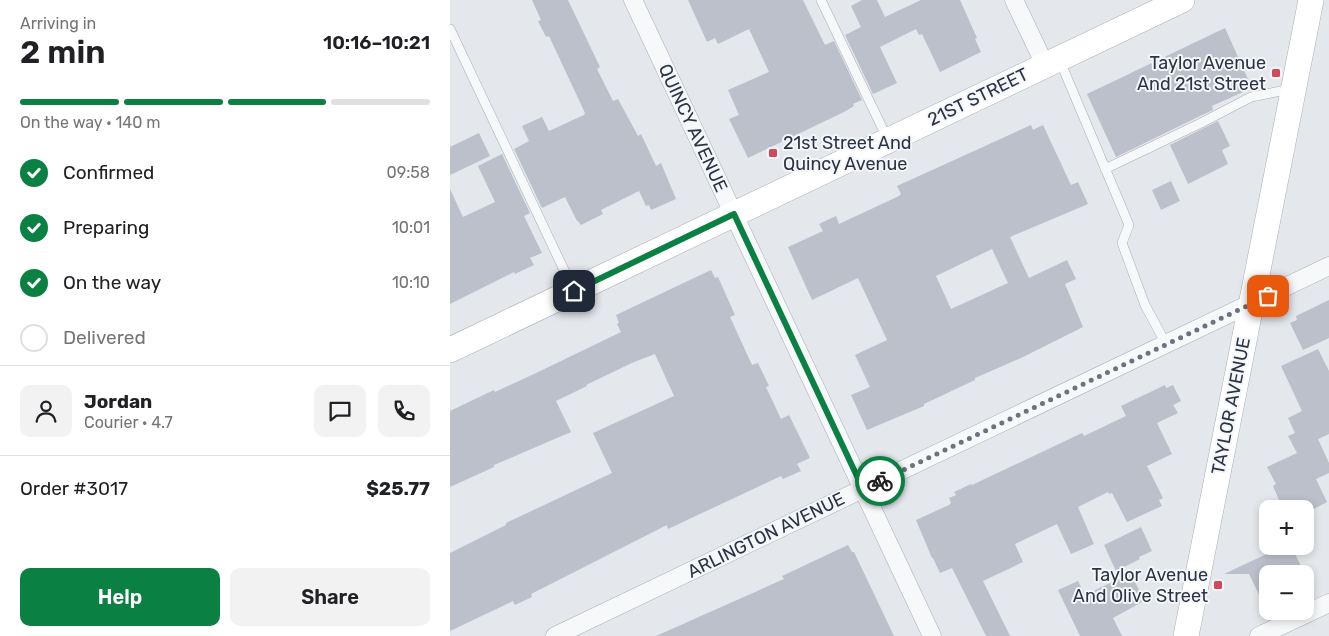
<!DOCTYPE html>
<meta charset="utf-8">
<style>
body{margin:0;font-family:Rubik,sans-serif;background:#f2f2f2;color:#202124;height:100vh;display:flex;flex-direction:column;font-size:19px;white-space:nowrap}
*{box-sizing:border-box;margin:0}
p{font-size:16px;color:#757577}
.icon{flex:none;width:28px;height:28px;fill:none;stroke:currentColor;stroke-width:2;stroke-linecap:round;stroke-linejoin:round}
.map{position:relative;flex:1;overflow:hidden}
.details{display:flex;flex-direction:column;background:#fff;width:450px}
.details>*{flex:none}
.tools{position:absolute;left:809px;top:500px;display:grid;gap:10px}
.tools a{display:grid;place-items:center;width:55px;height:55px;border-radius:10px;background:#fff;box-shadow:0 2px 8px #0003;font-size:25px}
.pin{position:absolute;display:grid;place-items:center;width:42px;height:42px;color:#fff;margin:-21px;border-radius:10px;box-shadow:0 2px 8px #0006}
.courier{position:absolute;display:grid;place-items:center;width:50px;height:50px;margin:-25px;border:4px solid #0b8043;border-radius:50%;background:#fff;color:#222;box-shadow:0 1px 6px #0007}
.headline em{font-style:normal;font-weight:600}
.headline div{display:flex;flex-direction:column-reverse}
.headline{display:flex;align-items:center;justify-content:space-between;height:85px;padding:0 20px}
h1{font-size:32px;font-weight:600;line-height:38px}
.bar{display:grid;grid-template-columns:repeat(4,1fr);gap:8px 5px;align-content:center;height:60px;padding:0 20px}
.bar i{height:6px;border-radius:4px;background:#e0e0e0}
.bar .selected{background:#0b8043}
.bar p{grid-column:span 4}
.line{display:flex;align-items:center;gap:12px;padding:0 20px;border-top:1px solid #e0e0e0}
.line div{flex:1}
.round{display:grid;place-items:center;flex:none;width:52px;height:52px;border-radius:10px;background:#f2f2f2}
ol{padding:0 20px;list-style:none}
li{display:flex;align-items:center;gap:15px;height:55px}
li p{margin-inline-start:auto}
li .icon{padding:5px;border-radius:50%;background:#0b8043;color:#fff;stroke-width:4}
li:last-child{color:#757577}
li i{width:28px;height:28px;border:2px solid #e0e0e0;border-radius:50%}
.primary-button{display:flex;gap:10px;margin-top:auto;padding:10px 20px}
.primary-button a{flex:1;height:58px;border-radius:10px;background:#0b8043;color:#fff;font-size:20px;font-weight:600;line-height:58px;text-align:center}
.primary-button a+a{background:#f2f2f2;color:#202124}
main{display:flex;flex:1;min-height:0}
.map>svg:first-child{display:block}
.building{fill:#bbc0ca;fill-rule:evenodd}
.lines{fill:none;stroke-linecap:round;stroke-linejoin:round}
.lane-casing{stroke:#a9aeb7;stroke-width:10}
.street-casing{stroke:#a9aeb7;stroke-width:19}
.secondary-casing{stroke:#a9aeb7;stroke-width:26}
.lane{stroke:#f7f8fa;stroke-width:9}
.street{stroke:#f7f8fa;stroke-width:18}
.secondary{stroke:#fff;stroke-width:25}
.done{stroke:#6c737f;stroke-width:5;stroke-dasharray:0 9}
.route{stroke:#0b8043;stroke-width:6}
.poi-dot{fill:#d1495b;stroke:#f4f6f9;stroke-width:2}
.labels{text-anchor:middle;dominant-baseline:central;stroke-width:4;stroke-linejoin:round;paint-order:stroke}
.poi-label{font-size:18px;fill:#2b3445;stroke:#f4f6f9;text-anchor:end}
.street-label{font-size:18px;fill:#2b3445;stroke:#f4f6f9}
</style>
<main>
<section class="details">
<div class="headline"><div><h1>2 min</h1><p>Arriving in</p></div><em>10:16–10:21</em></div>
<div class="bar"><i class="selected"></i><i class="selected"></i><i class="selected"></i><i></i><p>On the way · 140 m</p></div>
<ol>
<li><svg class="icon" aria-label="check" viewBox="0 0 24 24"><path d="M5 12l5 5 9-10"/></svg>Confirmed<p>09:58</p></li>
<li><svg class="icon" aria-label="check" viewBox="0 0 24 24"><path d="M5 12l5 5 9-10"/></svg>Preparing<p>10:01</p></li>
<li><svg class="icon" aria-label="check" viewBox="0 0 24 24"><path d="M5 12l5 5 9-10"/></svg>On the way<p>10:10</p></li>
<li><i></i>Delivered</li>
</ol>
<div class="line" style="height:90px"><a class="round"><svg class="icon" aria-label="person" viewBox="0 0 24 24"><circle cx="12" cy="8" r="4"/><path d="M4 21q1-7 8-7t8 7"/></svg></a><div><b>Jordan</b><p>Courier · 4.7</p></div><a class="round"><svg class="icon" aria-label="chat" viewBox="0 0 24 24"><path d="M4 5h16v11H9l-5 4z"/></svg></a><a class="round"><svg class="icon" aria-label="phone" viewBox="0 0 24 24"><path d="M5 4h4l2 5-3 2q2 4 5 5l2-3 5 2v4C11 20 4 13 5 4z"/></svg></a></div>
<div class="line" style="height:65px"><div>Order #3017</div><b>$25.77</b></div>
<div class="primary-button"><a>Help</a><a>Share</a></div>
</section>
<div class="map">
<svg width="879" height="636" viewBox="0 0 879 636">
<rect width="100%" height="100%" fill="#e4e7ec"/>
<path class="building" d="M82,0H118L150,67L147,69L163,101L168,99L188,136L191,134L206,166L211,163L226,199L201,210L199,205L196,206L189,191L151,210L153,214L131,225L128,221H127L115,197L92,208L64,149L79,141L72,126L92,117L99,131L134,115L135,113L99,36L96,37L88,21L91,20Z
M238,0H353L375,45L384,41L412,100L403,104L404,106L394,112L298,158L279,119L289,115L278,90L319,72L299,29L268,44L265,38L257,42Z
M412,0H427L435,17L471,0H510L527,38L525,39L531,52L490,72L472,34L469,35L466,29L430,47L447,83L423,94L395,35L411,27L401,6Z
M775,28L802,88L762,106L763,110L748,117L666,157L637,94Z
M768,121L780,146L772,150L778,164L738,184L720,145Z
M581,125L583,130L593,125L621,185L628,182L638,204L560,237L579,278L617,260L626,279L615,284L633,327L571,358L525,378V380L474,404V406L417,430L401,395L420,387L405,355L437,340L408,278L362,300L338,247L373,231L369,224L386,216L389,224L449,196L451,194L447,186ZM542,249L558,283L501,309L486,276Z
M29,133L40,156L0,175V147Z
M52,154L80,213L74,216L92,253L80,258L84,265L65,274L64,272L0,304V189L13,217L45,202L28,166Z
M721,181L730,201L711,210L702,190Z
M261,270L265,278L268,277L285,315L280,317L302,365L308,363L319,386L316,387L331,419L339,415L360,458L347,464L351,471L333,479L331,476L218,529L217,525L81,594L82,597L65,605L63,601L0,631V553L56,525V523L162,473L143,433L224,396L205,354L184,362L136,385L137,386L106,401L121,432L44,465V467L0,487V411L44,390L45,392L84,374L171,332L167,324L169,323L166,315Z
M879,300V338L853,350L840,323L847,320L846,316Z
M868,349L879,371V434L868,439L879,463V473L866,479L877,502L864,509H833L823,486L826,484L817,467L847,453L838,436L845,433L838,418L852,411L831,366Z
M715,385L716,388L723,385L731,401L723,405L728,413L707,423L722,454L697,466L713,498L709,500L712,506L677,522L662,493L659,494L658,492L628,507L644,544L621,554L607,524L565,544L573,562L533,581L560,636H536L502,568L490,573L483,558H482L466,520L499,505L501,503L499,498L506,495L504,492L521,484L522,485L632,433L634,436L676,416L671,406Z
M691,527L702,551L689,557L690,559L666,571L654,545Z
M398,545L402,552H404L444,636H206L334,579L332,576Z
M820,546H841L855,574H818V613L799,574H774L823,551Z
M681,573L694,601L663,618L672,636H630L608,590L628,581L635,595Z"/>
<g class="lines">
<defs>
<path id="lane" d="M371,0L438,140
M0,29L123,289
M610,61L679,225L672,243L695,305L716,344
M655,169L751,123L801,97L841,89"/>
<path id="street" d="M183,0L482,636
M564,0L595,65
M105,636L879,266
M809,636L879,603"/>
<path id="secondary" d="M0,350L732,0
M736,636L861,0"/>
</defs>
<use href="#lane" class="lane-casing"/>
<use href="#street" class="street-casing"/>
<use href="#secondary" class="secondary-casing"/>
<use href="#lane" class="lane"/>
<use href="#street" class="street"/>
<use href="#secondary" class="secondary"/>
</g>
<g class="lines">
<path class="done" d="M430,481L818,296"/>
<path class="route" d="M124,291L284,214L413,489L430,481"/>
</g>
<g class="poi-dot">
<rect x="821" y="68" width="10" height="10" rx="2.5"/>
<rect x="318" y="148" width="10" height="10" rx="2.5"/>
<rect x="763" y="580" width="10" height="10" rx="2.5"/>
</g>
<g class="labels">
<g class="poi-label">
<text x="816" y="63">Taylor Avenue<tspan x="816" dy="21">And 21st Street</tspan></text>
<text x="333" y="143" text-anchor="start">21st Street And<tspan x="333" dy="21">Quincy Avenue</tspan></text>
<text x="758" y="575">Taylor Avenue<tspan x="758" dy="21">And Olive Street</tspan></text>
</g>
<g class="street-label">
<text transform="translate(528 97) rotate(-26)">21ST STREET</text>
<text transform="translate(243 128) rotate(65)">QUINCY AVENUE</text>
<text transform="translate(781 406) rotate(-79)">TAYLOR AVENUE</text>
<text transform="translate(316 535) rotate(-26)">ARLINGTON AVENUE</text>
</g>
</g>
</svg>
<div class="tools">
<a>+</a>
<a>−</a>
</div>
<div class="pin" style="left:818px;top:296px;background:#ea580c"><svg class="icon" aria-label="bag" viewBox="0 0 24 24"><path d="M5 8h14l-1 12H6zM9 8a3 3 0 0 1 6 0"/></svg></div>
<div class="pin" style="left:124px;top:291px;background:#1f2937"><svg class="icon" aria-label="home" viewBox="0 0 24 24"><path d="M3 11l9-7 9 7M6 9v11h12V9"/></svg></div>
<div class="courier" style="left:430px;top:481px"><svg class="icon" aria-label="bike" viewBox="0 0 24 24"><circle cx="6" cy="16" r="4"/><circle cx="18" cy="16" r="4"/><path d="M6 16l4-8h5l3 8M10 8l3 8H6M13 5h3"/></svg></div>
</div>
</main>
